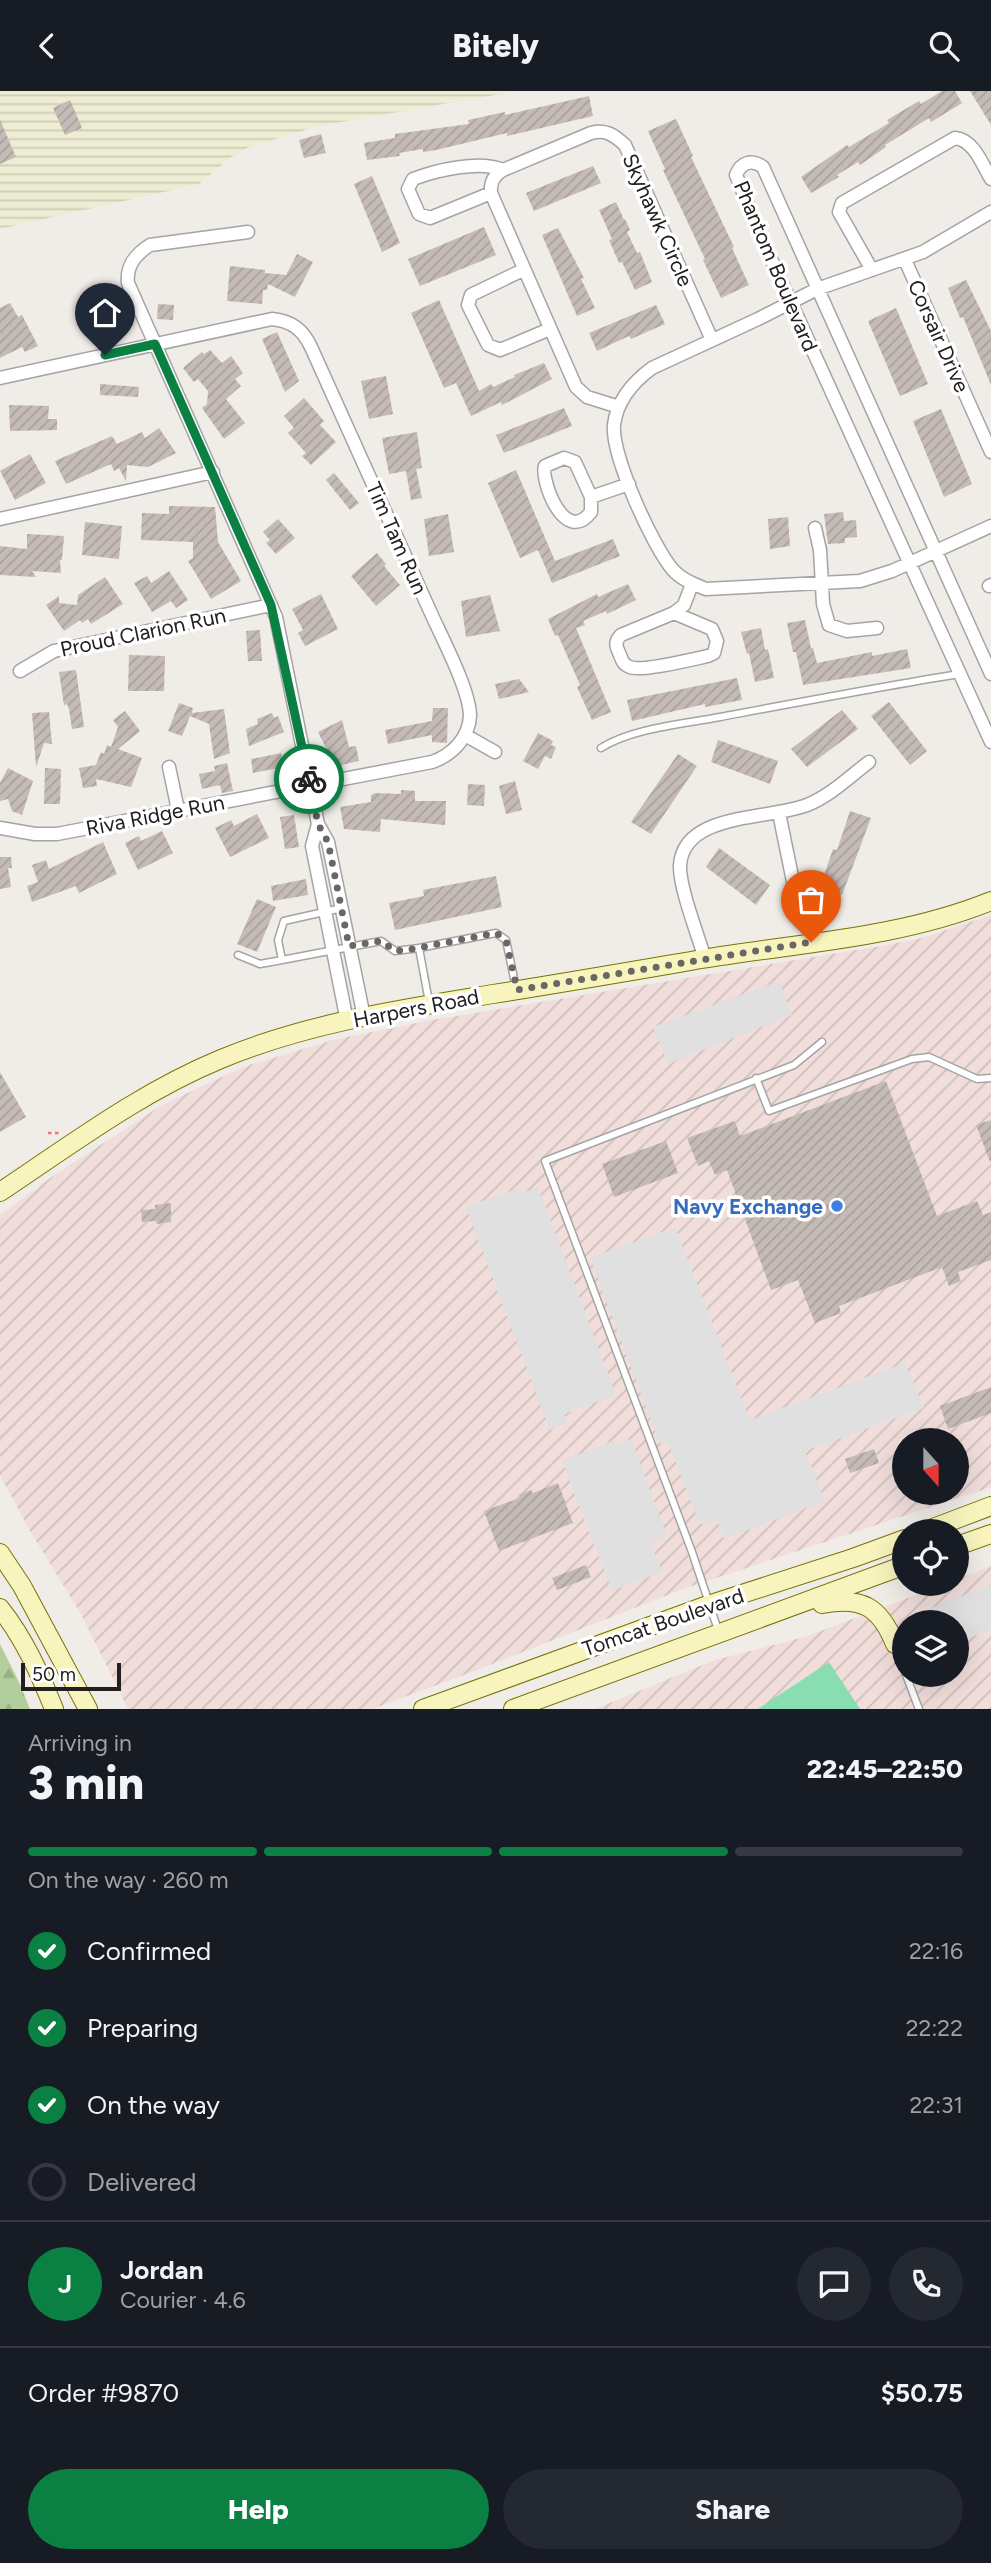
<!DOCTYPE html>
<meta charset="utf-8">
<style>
body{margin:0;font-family:Figtree,sans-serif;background:#242831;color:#f1f3f6;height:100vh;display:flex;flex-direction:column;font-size:26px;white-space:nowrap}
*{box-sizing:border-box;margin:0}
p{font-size:23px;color:#9ea1a6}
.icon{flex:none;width:38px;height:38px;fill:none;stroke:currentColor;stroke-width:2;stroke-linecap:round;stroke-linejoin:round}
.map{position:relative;height:1618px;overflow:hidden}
.drawer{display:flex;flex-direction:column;background:#171b24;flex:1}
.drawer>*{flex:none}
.needle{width:46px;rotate:159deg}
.tools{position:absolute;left:892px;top:1337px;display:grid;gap:14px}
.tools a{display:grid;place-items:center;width:77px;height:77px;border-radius:50%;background:#171b24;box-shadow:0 7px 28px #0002;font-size:35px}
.scale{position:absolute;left:21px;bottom:18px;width:100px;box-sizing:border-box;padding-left:7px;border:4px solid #202020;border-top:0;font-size:19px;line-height:24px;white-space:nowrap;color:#202020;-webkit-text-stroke:5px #fff;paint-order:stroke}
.pin{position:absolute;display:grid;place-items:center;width:60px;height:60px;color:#fff;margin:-72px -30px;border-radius:50% 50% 50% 0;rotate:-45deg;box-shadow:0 0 7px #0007}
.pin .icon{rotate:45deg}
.courier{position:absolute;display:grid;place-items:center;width:70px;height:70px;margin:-35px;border:5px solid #0b8043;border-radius:50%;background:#fff;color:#222;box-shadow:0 2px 9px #0007}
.overview em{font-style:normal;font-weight:800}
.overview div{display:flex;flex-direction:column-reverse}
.overview{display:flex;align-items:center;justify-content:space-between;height:119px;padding:0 28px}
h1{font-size:46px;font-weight:800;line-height:52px}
.bar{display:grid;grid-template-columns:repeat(4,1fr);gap:10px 7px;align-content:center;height:84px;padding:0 28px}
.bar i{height:9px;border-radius:5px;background:#363941}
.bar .selected{background:#0b8043}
.bar p{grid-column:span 4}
.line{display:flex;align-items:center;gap:18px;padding:0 28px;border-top:2px solid #363941}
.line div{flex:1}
.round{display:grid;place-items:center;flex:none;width:74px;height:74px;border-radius:37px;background:#242831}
ol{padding:0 28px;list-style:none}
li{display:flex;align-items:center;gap:21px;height:77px}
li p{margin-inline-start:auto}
li .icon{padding:7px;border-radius:50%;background:#0b8043;color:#fff;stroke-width:4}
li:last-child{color:#9ea1a6}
li i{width:38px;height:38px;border:4px solid #363941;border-radius:50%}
.button{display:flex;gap:14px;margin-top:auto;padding:14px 28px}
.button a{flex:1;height:80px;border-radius:42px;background:#0b8043;color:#fff;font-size:28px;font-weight:800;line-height:80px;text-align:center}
.button a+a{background:#242831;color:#f1f3f6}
header{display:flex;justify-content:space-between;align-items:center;height:91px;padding:0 28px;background:#171b24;font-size:32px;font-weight:800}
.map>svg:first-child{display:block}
.military{fill:url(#military-furrows);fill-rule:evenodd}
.farmland{fill:url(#farmland-rules)}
.forest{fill:url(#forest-firs)}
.pitch{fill:#88ddb1}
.parking{fill:#e0e0e0}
.building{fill:url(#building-hatch)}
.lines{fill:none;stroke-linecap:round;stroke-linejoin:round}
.lane-casing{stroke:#a4a4a4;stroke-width:9}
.street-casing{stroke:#a4a4a4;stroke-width:15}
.secondary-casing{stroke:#767408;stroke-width:20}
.path{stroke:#f67275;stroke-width:2.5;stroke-dasharray:3.5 3.5;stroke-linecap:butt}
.lane{stroke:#fff;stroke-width:6}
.street{stroke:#fff;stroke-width:12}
.secondary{stroke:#f8f4bd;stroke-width:18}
.done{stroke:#696766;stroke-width:7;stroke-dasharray:0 12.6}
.route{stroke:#0b8043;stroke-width:9}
.shop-dot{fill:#3f7fe0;stroke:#fff;stroke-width:2.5}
.labels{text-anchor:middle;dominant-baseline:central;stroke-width:7;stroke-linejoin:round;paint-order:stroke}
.street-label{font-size:21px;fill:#202020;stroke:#fff}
.shop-label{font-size:21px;font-weight:bold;fill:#366cbe;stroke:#fff;text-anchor:end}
</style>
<header><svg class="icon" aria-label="back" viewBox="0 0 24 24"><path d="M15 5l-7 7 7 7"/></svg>Bitely<svg class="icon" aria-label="search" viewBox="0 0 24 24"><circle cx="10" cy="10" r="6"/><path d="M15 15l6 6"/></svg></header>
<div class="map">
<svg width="991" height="1618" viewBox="0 0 991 1618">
<defs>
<pattern id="military-furrows" width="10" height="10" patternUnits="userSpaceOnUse" patternTransform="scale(1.75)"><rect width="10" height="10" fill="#f1dedb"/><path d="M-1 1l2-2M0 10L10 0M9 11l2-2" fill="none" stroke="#cebebc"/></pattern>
<pattern id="farmland-rules" width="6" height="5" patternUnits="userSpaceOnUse" patternTransform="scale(1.75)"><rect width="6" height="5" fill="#eeedd3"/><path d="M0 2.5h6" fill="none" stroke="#cccbb5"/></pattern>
<pattern id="forest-firs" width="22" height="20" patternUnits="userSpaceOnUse" patternTransform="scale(1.75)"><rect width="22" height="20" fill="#b2ce9d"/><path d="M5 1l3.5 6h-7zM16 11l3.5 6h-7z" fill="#99b187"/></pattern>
<pattern id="building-hatch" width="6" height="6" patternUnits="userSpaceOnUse" patternTransform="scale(1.75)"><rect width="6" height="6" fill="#c5bbb6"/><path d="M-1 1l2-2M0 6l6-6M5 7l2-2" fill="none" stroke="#a9a09c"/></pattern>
</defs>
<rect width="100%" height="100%" fill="#f0ece7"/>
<path class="military" d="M991,824V1396L683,1498L464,1584L372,1618H128L81,1523L30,1440L0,1384V1124L53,1085L162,1014L243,976L333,949L426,930L881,855L922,847ZM905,1349H957V1402H905Z
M991,1475V1618H595L715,1569L805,1546L945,1493H957V1488ZM905,1531H957V1584H905Z"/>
<path class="farmland" d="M0,0H517L318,35L249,56L231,66L199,93L0,138Z"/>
<path class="forest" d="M0,1553L19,1591L30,1618H0Z"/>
<path class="pitch" d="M829,1571L860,1618H758Z"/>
<path class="parking" d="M779,890L792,924L668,973L653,936Z
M538,1096L616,1304L564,1323L567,1332L550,1339L466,1116L519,1097L521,1102Z
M675,1136L750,1329L905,1272L924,1317L805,1360L825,1410L724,1448L717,1428L700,1434L668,1351L660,1353L590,1167Z
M631,1348L667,1445L651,1452L662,1481L612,1500L562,1370L613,1350L615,1354Z
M991,1494V1539L957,1551V1531H933L928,1518Z"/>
<path class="building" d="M942,0H955L962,12L931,31L929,27L885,54L886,56L860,74L858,71L837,84L839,86L811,102L801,86L847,54L849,56L889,32L887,29L919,10L921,13Z
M970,0H991V34Z
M589,5L593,25L507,45V42L436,59L423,61V58L399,62L400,65L367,69L364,52L395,47V43L469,33L468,29L505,21V24Z
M70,9L82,37L65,44L53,17Z
M676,28L693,65L691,66L734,156L732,157L749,194L721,207L703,169L705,168L663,79L665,78L648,40Z
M0,29L16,66L0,73Z
M321,43L326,62L304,67L299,49Z
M593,75L601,92L534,120L526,102Z
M372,85L400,152L382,161L354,93Z
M616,111L624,129L625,128L630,139L627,141L637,162L640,161L652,191L635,199L622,171L619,172L609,149L612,148L599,119Z
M484,136L496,164L420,195L408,168Z
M558,137L584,187L581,188L595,217L577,225L542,144Z
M297,163L313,171L295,206L268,193L267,199H263L262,213L227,210L230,175L265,179V182L286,184Z
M966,189L991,240V294L963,226L960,227L948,197Z
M113,208L117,217L127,212L133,226L123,230L128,240L114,247L111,240L92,251L78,225Z
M439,209L479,300L491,293L493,296L515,286L514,284L544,272L552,288L502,314L501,311L471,325L456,292L444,297L411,222Z
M10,212L18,226L22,224L38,255L25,261L22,256L0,267V217Z
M158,213L174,214L173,229L157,228Z
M656,214L665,233L631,248L629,245L597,260L589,242Z
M896,217L928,293L900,305L868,230Z
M277,241L299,290L285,301L262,248Z
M210,259L222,272L231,265L243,282L235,288L241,295L226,308L245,332L224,348L202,317L207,313L208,300L198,288L194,291L183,277L202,261L204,263Z
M386,285L393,323L369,328L361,290Z
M100,293L139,296L138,306L100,304Z
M304,307L324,330L320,334L336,351L311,374L302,365L306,362L288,342L294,337L284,325Z
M9,314L49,315L48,328H57V339L10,340Z
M564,317L572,335L504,362L496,344Z
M941,318L972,393L944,406L913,330Z
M159,337L176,362L148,376L127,374L126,390L119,377L114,380L111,373L66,393L55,370L112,345L117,353L142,341L145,347Z
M417,341L422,377L416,378L422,407L411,409L406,380L389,383L382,347Z
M30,363L46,392L15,409L0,380Z
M516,379L555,470L613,448L620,465L552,492L538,459L520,467L488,392Z
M334,382L359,412L350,419L326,389Z
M169,415L215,416L218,451L241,490L211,508L188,470L193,467V451L141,449L142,422L169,423Z
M843,421L844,430L856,429L857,446L845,447V452L828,453L824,423Z
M448,423L454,461L429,465L424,428Z
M788,426L790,455L770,458L768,428Z
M278,428L295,447L276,463L266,452L270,449L263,441Z
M85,431L122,435L119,468L82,464Z
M27,443L64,445L62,469H60L61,482L32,480L36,486L0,484V455L27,458Z
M377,462L386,473L384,475L400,494L376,515L351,485Z
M169,480L188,509L176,517L171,510L152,521L134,492L147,485L151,492Z
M105,486L123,513L91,533L88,528L82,532L80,529L64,540L46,514L59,505V512L77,514L78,504Z
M628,493L636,509L607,523L606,520L583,530L585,534L576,537L611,621L592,629L577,596L580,594L558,544L555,545L548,528L597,503L598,506Z
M321,503L338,538L305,555L298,542L303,539L292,518Z
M490,504L500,540L466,546L461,510Z
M805,529L811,557H813L817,572L872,561V565L907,558L911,577L803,594L796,561H793L787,532Z
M761,537L765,559L768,558L774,587L755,591L749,562L747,563L741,541Z
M260,539L262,570H248L246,540Z
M129,564L165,565L164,600H128Z
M76,579L84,636L72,638L69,618L67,613L64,614L59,581Z
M737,587L742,609L705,616V613L632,630L627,609Z
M519,588L529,601L499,608L495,593Z
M889,611L927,660L910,674L871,625Z
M179,612L193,617L192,622L224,618L230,662L214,668L209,633L190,625L182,645L168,640Z
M433,617H448L447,652L432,651V644L388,653L385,639L432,630Z
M842,619L858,638L807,676L791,658Z
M125,620L140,640L118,658L142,667L131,696L96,688L97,695L83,697L79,677L96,674L101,661L104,663L107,654L111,656L118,636L113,629Z
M49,621L52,653L44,652L36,676L32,622Z
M272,622L274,627L278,625L284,641L249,655L246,638L258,633L257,628Z
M342,629L349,656L356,655L359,670L323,678L319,663L328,661L318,641Z
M538,642L553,650L551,654L556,656L551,668L545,665L538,678L523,670Z
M718,649L778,670L770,693L711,671Z
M281,662L284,676L253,682L251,668Z
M678,663L697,675L651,743L631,731Z
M227,672L233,700L222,702L220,694L202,698L199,683L215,680L214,675Z
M8,677L33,690L22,724L12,720L8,708L0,710V692Z
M45,677L61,678L60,713H44Z
M515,690L522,719L506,723L499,695Z
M468,693L485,694L484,715L467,714Z
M401,699L415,700V710H446L445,734L381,728L380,741L344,738L340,716L371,711V704L375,702L401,703Z
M850,720L871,727L842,804L820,796L833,758L837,759Z
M257,723L269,747L230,766L215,737L231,729L234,735Z
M294,724L299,756L285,758L280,726Z
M162,740L173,762L138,779L125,752L139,745L141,750Z
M103,751L117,783L79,802L76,795L32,811L27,795L38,791L32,774L46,769L49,778Z
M719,757L770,794L756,814L706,776Z
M0,766H11L12,777H8L11,796L0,798Z
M496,785L502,816L395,839L389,812L424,805L423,799Z
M306,788L308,804L273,810L271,795Z
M257,808L276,816L257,861L237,853Z
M0,981L26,1026L0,1041Z
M886,990L937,1125L977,1110L983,1124L991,1121V1169L958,1181L961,1190L949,1195L942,1176L839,1215L841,1222L815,1232L798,1189L771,1199L727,1079L715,1084L709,1070L698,1075L687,1047L735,1030L740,1045Z
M991,1029V1070L990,1071L976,1034Z
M666,1050L678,1082L614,1106L602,1073Z
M171,1112V1131L157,1133L156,1130L142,1131L141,1119L155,1118V1114Z
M991,1296V1322L948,1338L940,1315Z
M874,1358L879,1372L850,1382L845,1368Z
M558,1392L573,1432L499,1460L484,1420L520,1407L519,1404L531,1399L533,1402Z
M586,1474L591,1486L557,1499L552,1487Z"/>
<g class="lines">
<defs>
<path id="lane" d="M601,657C632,637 684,633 720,626C800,611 879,596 959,583
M342,817L284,830L278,849L282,869L381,850L395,860L419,857
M238,864L260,873L282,869
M429,911L419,857L496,842L506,849L516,897
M756,987L769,1020L912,968L929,966L977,988L991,987
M718,1539L692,1461L545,1070L794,974L822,951
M895,1555L905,1580
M906,1584L919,1618"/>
<path id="street" d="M503,79C494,84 490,91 491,102L576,296L587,306L619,316
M491,102L430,127L419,123L408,98L413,88C437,79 479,69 503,79L591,42C606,38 614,44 625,54L712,249
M991,121L923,161L817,198L758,228L652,277C633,291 617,309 614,334C611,364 653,456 673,479C682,489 694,493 706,498L860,490L892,480L991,435
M248,141L150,154C136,163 126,174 128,192L276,526L318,733L328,751L364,926
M905,169L991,361
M523,179L471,204L468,214L488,254L500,259L550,238
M872,179L839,121L842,112L955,47C974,49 982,73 991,88
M0,287L272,228C292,230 303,239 311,256C351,344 390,432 430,520C441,545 470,599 470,625C469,647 452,664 432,671L57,743H35L0,737
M564,367L575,371L591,406V421C564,456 540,387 545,375Z
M591,406L629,393
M0,428L213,381
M815,437L820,459L823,513L829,534L847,540L877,537
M989,495L991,494
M674,522L712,538L717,550L714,562L708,565C694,568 641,581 630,576C624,574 622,570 620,564C616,555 614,551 621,544Z
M674,522L684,514L692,493
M20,580L54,560L271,514
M991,583L763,76C752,68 741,71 736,84L762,148L991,651
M465,644L495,661
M169,676L178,719
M779,722L796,805
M318,733L312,755L347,930
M705,868C698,844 679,796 680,774C684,721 769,729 807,714C830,705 849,686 869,671"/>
<path id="secondary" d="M0,1101C72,1053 141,1001 221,968C307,932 402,918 493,903C563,892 632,880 702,868C798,852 900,847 991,810
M925,1440L991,1415
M957,1455L991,1443
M0,1462L22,1495L88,1618
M822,1513C862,1505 880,1516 895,1553
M0,1517C24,1547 40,1583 54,1618
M423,1618L708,1514L853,1467L905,1448
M513,1618L905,1474"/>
</defs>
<use href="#lane" class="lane-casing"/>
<use href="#street" class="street-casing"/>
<use href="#secondary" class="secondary-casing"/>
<path class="path" d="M48,1042H59"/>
<use href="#lane" class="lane"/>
<use href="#street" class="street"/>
<use href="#secondary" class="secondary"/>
</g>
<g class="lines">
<path class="done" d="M309,688L318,733L328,751L349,855L381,850L395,860L407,859L496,842L506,849L517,899L811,851"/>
<path class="route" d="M105,264L155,253L271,514L309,688"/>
</g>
<circle class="shop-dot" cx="837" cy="1115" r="7"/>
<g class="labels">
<g class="street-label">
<text transform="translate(658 129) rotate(66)">Skyhawk Circle</text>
<text transform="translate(776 175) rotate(67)">Phantom Boulevard</text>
<text transform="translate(939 245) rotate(66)">Corsair Drive</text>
<text transform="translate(397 447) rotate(66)">Tim Tam Run</text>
<text transform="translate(143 541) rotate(-12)">Proud Clarion Run</text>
<text transform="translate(155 724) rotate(-11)">Riva Ridge Run</text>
<text transform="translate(416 917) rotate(-11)">Harpers Road</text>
<text transform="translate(663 1531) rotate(-19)">Tomcat Boulevard</text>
</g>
<g class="shop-label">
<text x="823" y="1115">Navy Exchange</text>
</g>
</g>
</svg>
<div class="tools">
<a><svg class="needle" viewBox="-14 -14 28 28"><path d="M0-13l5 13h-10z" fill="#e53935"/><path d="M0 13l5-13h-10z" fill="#9ea1a6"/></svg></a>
<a><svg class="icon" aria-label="locate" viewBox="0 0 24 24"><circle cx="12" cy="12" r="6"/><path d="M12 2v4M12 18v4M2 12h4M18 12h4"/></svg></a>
<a><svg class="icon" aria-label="layers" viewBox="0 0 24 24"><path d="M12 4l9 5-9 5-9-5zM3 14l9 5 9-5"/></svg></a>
</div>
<div class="scale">50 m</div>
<div class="pin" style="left:811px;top:851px;background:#ea580c"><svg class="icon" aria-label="bag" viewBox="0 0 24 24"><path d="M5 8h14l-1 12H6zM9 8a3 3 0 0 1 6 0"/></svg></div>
<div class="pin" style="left:105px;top:264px;background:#1f2937"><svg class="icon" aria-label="home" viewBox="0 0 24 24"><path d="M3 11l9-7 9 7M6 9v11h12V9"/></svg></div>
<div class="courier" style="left:309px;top:688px"><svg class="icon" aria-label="bike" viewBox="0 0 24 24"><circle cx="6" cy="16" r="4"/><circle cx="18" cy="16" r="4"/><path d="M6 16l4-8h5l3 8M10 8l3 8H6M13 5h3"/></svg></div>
</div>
<section class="drawer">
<div class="overview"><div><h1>3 min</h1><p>Arriving in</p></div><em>22:45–22:50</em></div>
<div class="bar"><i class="selected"></i><i class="selected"></i><i class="selected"></i><i></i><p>On the way · 260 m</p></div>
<ol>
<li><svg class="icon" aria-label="check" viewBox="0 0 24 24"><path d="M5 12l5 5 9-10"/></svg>Confirmed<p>22:16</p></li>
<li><svg class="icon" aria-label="check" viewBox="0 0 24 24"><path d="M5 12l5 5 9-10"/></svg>Preparing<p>22:22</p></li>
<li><svg class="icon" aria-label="check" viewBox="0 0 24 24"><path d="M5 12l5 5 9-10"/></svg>On the way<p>22:31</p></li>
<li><i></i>Delivered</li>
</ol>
<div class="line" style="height:126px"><b class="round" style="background:#0b8043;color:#fff">J</b><div><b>Jordan</b><p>Courier · 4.6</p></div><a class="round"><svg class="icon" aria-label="chat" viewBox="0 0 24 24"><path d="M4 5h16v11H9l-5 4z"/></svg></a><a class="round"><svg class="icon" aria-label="phone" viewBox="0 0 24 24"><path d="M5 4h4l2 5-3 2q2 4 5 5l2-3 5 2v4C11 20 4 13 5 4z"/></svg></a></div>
<div class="line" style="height:91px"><div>Order #9870</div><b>$50.75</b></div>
<div class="button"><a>Help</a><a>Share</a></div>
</section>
